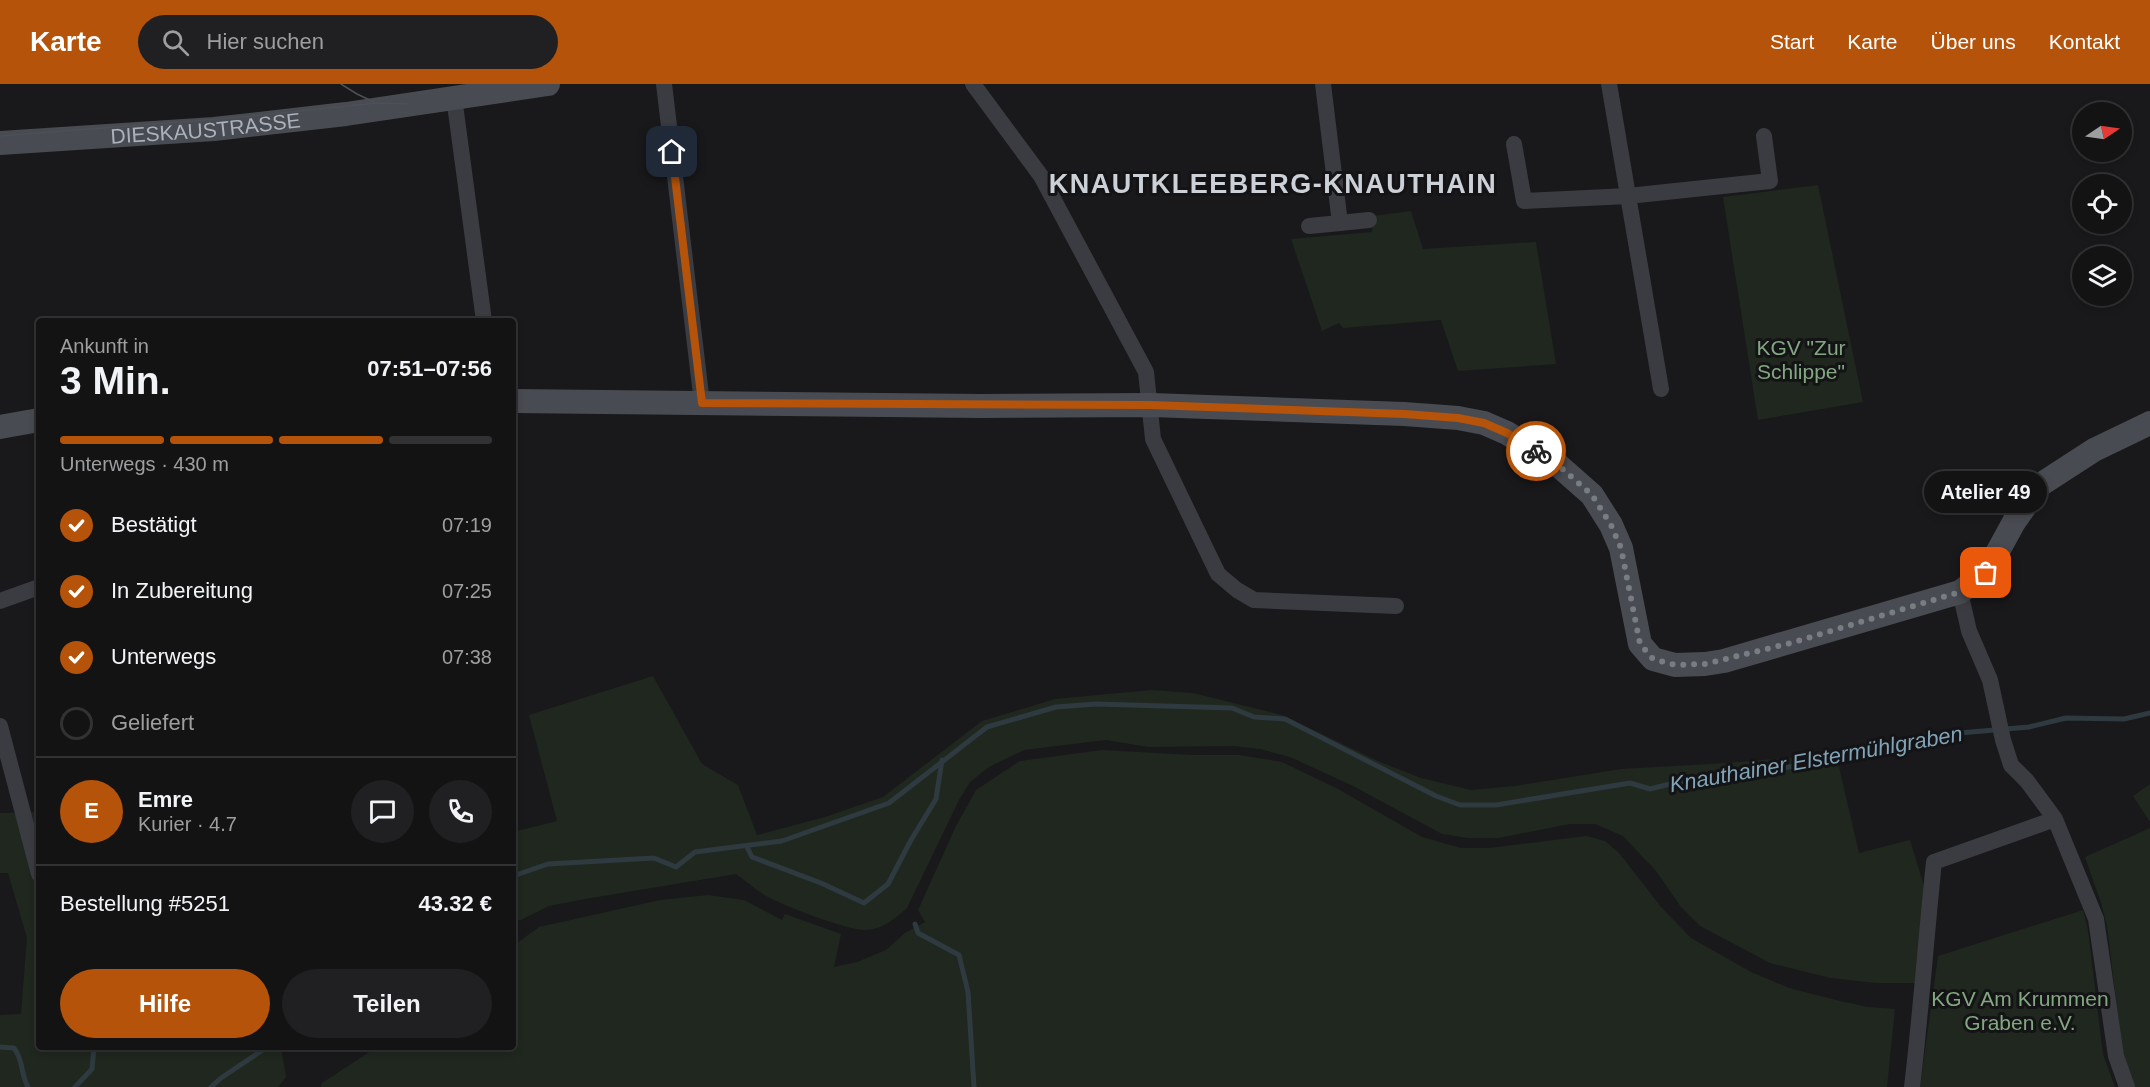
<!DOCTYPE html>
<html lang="de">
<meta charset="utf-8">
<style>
body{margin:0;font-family:Helvetica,sans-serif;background:#202022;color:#f1f3f6;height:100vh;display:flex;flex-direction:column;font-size:22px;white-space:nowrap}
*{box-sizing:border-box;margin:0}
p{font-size:20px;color:#9d9ea0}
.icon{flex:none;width:33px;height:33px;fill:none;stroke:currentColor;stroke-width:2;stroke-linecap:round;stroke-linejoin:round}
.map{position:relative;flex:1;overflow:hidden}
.panel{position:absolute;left:36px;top:234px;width:480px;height:732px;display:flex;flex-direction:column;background:#131314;border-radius:6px;box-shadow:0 3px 9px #0003,0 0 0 2px #323234}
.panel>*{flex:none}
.needle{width:39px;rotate:77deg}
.buttons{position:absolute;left:2072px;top:18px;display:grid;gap:12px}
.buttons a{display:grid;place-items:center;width:60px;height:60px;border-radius:50%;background:#131314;box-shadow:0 3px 9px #0003,0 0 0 2px #323234;font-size:30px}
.pin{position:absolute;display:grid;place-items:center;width:51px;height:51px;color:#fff;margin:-26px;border-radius:12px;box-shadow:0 3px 9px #0006}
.courier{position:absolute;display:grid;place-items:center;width:60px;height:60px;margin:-30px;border:4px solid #b45309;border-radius:50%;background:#fff;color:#222;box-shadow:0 2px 8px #0007}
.bubble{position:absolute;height:42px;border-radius:21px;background:#131314;box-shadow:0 3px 9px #0003,0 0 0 2px #323234;font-size:20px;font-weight:700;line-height:42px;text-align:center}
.overview em{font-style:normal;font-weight:700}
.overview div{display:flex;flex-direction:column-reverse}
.overview{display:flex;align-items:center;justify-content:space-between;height:102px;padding:0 24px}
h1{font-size:39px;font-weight:700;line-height:45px}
.bar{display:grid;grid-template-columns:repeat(4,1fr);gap:9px 6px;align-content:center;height:72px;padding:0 24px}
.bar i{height:8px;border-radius:4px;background:#323234}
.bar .selected{background:#b45309}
.bar p{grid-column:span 4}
.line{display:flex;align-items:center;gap:15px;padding:0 24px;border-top:2px solid #323234}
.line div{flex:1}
.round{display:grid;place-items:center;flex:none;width:63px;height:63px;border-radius:32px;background:#202022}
ol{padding:0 24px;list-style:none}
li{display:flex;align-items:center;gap:18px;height:66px}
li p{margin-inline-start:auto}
li .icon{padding:6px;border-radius:50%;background:#b45309;color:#fff;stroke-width:4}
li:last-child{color:#9d9ea0}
li i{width:33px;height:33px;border:3px solid #323234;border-radius:50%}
.button{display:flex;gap:12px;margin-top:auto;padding:12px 24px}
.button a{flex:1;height:69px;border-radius:36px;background:#b45309;color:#fff;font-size:24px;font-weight:700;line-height:69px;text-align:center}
.button a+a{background:#202022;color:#f1f3f6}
header{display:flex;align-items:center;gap:36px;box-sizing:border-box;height:84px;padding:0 30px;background:#b45309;color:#fff}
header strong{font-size:28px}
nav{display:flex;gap:33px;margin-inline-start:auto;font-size:21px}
.search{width:420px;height:54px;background:#202022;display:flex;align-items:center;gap:15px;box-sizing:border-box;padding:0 21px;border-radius:33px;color:#9d9ea0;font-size:22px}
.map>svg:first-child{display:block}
.green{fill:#1f271f}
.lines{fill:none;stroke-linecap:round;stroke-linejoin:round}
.stream{stroke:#2e3a40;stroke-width:5}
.street{stroke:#3a3c41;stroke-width:16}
.secondary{stroke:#484b51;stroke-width:24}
.tram{stroke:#4d5056;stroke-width:1.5}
.done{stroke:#787c83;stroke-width:6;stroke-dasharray:0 10.8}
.route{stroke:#b45309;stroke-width:8}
.labels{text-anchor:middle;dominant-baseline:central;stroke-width:6;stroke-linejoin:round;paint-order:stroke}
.street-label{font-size:21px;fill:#abb2bb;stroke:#141416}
.park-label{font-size:21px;fill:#83a781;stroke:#141416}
.water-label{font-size:22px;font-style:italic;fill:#81a3b7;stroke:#141416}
.district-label{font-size:27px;font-weight:bold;letter-spacing:1.5px;fill:#ccd0d7;stroke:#141416}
</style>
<header>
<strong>Karte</strong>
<div class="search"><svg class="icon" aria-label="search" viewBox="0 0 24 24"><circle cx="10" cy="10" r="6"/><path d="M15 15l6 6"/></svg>Hier suchen</div>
<nav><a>Start</a><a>Karte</a><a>Über uns</a><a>Kontakt</a></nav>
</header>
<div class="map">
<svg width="2150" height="1003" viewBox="0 0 2150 1003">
<rect width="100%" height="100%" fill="#19191b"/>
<path class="green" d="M1818,101L1863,318L1758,336L1723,113Z
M1411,127L1423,165L1536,158L1556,280L1458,287L1441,236L1343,244L1339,239L1322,247L1291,155L1372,148L1373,132Z
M653,592L702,680L738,701L757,751L825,733L883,713L982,637L1055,615L1152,606L1193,609L1282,631L1380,678L1421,694L1471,706L1515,702L1621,685L1726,679L1836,670L1859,769L1910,756L1927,812L1917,899H1875L1831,894L1770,879L1700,842L1681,823L1656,787L1623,752L1595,740H1570L1498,754H1468L1442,750L1353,702L1290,673L1260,665L1234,662L1148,663L1106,656L1024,666L989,683L970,698L959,716L907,824C896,834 883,845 867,846C847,847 785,822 766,812C756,806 746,797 736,790L585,815L549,822L521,836H513V748L557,737L529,631Z
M1102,666L1194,671H1239L1282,678L1338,705L1422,753L1461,764H1489L1586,752L1605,757L1619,769L1662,824L1691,854L1751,888L1789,904L1840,917L1868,923L1895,925L1887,1003H321L322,999L377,963H513V862L539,843L660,816L708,811L744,816L782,836L785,830L841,850L834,883L857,878L886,866L905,849L925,838L918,826L956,742L976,706L1020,677Z
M2150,700V738L2133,712Z
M36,728L39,740V963H281L286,993L278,1003H0V931L21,930L27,854L8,789H0V729Z
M2150,744V1003H2135L2122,966L2107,842L2101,819L2085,773Z
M2083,826L2088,846L2103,970L2115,1003H1920L1938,872Z"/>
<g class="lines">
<path class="stream" d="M747,763L752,773L821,799L864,819L888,800L911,756L936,715L942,676
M513,792L548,780L654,774L676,783L695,768L782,757L889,719L987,643L1056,623L1096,620L1232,624L1254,633L1285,635L1436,712L1460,721H1496L1630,699L1650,705L1678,698L1714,697L1863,669L1925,652L2029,643L2066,634L2124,635L2150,629
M915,840L918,849L959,871L968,908L974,1003
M0,963L14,964C24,977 20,989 28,1003
M75,1003L92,985L94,963
M211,1003L221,994L267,963"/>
<path class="street" d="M664,0L702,319
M973,0L1041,92L1146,288L1153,355L1218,490L1237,506L1254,516L1396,522
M1609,0L1661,305
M454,13L484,237
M1514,60L1524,117L1628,112L1770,97L1764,52
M1340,139L1369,136
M1309,142L1340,139L1323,0
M1960,508L1969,547L1990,596L2003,656L2011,681L2027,697L2055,735L2096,835L2116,972L2127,1003
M0,517L39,503
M0,642L39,790
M1912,1003C1921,928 1926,853 1934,778L2055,735"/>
<g class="secondary">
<path id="s1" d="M0,59L214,45L346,30L548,0"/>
<path d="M513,317L981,322L1151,321L1404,330L1458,334L1484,339L1507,349L1558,381L1592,411L1611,441L1621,464L1640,560L1653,575L1675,581L1705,580L1724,577L1960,508L1986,489L2014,438L2040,401L2094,366L2150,339"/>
<path d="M0,343L39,336"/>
</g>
<path class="tram" d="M341,0L357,10L374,18
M0,52L231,34L377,19L409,20"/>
</g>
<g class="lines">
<path class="done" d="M1536,367L1558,381L1592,411L1611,441L1621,464L1640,560L1653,575L1675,581L1705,580L1791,559L1960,508L1986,489"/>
<path class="route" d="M672,68L702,319L1150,321L1404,330L1458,334L1484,339L1507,349L1536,367"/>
</g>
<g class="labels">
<g class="street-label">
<text stroke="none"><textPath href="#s1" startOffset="206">DIESKAUSTRASSE</textPath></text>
</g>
<g class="park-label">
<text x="1801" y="263">KGV "Zur<tspan x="1801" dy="24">Schlippe"</tspan></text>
<text x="2020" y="914">KGV Am Krummen<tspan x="2020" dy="24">Graben e.V.</tspan></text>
</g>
<g class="water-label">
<text transform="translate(1816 675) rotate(-10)">Knauthainer Elstermühlgraben</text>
</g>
<g class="district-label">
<text x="1273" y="100">KNAUTKLEEBERG-KNAUTHAIN</text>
</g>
</g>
</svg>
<div class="buttons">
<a><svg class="needle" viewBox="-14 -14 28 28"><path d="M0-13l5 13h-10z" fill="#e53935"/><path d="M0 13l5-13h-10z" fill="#9d9ea0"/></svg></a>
<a><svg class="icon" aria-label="locate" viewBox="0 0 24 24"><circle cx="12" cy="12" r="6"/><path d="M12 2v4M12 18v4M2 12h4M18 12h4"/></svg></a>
<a><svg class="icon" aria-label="layers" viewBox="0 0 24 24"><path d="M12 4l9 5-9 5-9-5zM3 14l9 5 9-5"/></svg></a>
</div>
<div class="pin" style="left:1986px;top:489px;background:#ea580c"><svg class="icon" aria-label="bag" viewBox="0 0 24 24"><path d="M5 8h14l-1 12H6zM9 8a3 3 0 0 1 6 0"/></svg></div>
<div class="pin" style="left:672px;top:68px;background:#1f2937"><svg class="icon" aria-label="home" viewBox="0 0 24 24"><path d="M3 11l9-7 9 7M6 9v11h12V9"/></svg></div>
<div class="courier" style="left:1536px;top:367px"><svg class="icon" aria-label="bike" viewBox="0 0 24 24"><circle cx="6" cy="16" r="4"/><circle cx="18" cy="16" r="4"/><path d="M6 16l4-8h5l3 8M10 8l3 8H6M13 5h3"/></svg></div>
<div class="bubble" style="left:1924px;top:387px;width:123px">Atelier 49</div>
<section class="panel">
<div class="overview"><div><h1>3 Min.</h1><p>Ankunft in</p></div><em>07:51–07:56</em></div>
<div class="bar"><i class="selected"></i><i class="selected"></i><i class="selected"></i><i></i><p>Unterwegs · 430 m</p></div>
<ol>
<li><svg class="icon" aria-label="check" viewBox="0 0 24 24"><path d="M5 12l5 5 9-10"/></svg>Bestätigt<p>07:19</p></li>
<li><svg class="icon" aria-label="check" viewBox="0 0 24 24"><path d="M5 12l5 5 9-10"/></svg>In Zubereitung<p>07:25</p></li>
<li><svg class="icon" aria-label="check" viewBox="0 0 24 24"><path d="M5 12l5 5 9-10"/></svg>Unterwegs<p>07:38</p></li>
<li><i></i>Geliefert</li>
</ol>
<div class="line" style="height:108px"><b class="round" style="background:#b45309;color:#fff">E</b><div><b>Emre</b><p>Kurier · 4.7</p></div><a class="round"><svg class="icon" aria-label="chat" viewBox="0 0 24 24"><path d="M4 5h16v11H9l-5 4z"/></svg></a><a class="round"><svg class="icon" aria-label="phone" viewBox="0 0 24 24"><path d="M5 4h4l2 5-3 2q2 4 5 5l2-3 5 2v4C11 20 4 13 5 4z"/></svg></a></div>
<div class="line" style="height:78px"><div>Bestellung #5251</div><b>43.32 €</b></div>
<div class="button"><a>Hilfe</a><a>Teilen</a></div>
</section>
</div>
